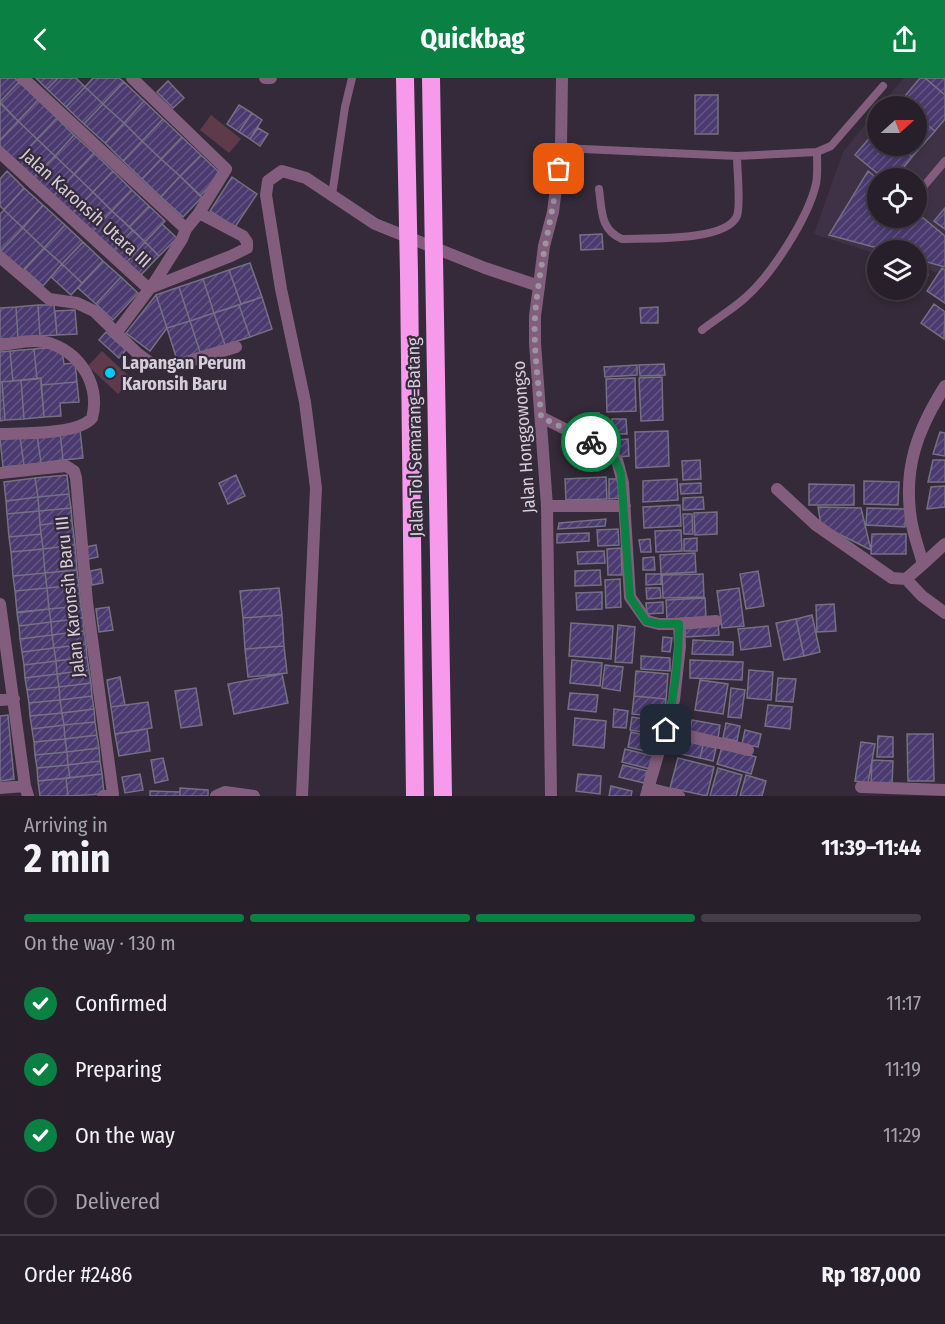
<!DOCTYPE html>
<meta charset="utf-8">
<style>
body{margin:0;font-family:"Fira Sans Condensed",sans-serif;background:#2f2833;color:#f1f3f6;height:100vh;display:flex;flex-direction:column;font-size:22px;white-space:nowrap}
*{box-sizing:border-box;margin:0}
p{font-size:20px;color:#a4a3a9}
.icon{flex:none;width:33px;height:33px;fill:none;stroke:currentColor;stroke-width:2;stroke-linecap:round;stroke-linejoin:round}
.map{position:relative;height:718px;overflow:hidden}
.side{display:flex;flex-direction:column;background:#27202b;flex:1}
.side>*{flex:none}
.needle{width:39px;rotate:69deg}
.buttons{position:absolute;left:867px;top:18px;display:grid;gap:12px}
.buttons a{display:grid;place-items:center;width:60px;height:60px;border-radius:50%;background:#27202b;box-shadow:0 3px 9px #0003,0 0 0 2px #433e47;font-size:30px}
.pin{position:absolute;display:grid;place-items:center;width:51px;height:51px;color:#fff;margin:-26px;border-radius:12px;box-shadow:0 3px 9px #0006}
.courier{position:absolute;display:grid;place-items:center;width:60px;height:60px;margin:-30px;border:4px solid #0b8043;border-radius:50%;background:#fff;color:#222;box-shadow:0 2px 8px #0007}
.overview em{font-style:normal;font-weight:700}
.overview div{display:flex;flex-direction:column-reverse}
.overview{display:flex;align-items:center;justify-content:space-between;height:102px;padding:0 24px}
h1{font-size:39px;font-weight:700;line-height:45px}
.bar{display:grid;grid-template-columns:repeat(4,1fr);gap:9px 6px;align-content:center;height:72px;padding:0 24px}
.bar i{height:8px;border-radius:4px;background:#433e47}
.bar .active{background:#0b8043}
.bar p{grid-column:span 4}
.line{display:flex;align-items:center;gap:15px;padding:0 24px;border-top:2px solid #433e47}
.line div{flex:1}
ol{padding:0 24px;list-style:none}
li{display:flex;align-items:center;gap:18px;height:66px}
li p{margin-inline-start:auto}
li .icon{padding:6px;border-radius:50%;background:#0b8043;color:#fff;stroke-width:4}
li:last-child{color:#a4a3a9}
li i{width:33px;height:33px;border:3px solid #433e47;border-radius:50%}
header{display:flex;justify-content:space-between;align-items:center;height:78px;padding:0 24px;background:#0b8043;color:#fff;font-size:27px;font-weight:700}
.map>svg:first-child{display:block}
.built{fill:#3f3246;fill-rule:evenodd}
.grass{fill:#5f3a4b}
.building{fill:url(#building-hatch);stroke:#747082;stroke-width:1.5}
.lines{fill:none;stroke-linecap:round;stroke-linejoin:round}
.service{stroke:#835d7d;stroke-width:8}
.minor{stroke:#835d7d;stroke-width:12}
.tertiary{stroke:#835d7d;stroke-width:12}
.motorway{stroke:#f79aeb;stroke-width:18}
.done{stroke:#9c95a0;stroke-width:6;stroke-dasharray:0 10.8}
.route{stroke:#0b8043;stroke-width:8}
.poi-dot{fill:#01cbf9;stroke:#342a39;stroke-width:2}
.labels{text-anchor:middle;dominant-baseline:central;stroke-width:4.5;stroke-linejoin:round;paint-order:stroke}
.street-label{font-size:18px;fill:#d4ced8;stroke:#342a39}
.poi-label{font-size:18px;font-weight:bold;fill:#d4ced8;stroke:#342a39;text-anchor:start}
</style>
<header><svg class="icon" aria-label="back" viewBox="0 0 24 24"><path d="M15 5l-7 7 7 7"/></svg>Quickbag<svg class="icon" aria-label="share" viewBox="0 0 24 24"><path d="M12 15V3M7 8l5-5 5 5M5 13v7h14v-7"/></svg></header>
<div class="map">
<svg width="945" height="718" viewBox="0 0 945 718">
<defs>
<pattern id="building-hatch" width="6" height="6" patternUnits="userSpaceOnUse" patternTransform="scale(1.5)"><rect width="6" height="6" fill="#4a3a70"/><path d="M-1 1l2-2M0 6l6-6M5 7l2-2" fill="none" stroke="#635584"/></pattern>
</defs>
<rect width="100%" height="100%" fill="#342a39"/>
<path class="built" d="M904,0H945V197L917,188L916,172H878L877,176L814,156L843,74L877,32L878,68H916V28H880ZM878,100H916V140H878Z"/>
<path class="grass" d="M211,37L241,61L229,75L200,52Z
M102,273L132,301L118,316L88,288Z"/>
<path class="building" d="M0,0H15L19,4L0,24Z
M36,0H58L47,11Z
M58,0H76L85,9L66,29L47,11Z
M93,0H119L124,4L103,26L85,9Z
M920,0H925L945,17V41L935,53L916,38V28H906L900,24Z
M925,0H945V17Z
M168,3L184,20L173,30L157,14Z
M19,4L38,22L18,43L0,24Z
M124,4L144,23L124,45L103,26Z
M85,9L103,26L84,46L66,29Z
M695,17H718V56H695Z
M38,22L57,40L37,61L18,43Z
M144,23L163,41L142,63L124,45Z
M0,25L18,43L0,62Z
M103,26L124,45L105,65L84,46Z
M239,27L252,35L239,54L227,46Z
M252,35L262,42L250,61L239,54Z
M916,38L935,53L912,79L898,68H916Z
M57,40L74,57L55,78L37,61Z
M163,41L182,59L161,81L142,63Z
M18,43L37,61L16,83L0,68V62Z
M124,45L142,63L123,83L105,65Z
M258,50L268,56L260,68L250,61Z
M878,50V68H898L912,79L895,100H883L855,77Z
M74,57L94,75L74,96L55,78Z
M182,59L201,77L180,98L161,81Z
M37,61L55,78L33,100L16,83Z
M142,63L161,81L142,101L123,83Z
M94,75L113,93L93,114L74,96Z
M201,77L221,96L200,118L180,98Z
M55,78L74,96L53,119L33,100Z
M161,81L180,98L161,119L142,101Z
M7,93L24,110L4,132L0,128V101Z
M113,93L132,112L112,133L93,114Z
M868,93L878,101V140H916V134L945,158V189L916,181V172H885L829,157Z
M74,96L93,114L73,135L54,118Z
M180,98L202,119L183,139L161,119Z
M232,99L257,116L235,149L210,133Z
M24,110L43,127L23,150L4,132Z
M132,112L149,128L129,149L112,133Z
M93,114L112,133L92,154L73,135Z
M43,127L65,147L44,170L23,150Z
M149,128L165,143L145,164L129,149Z
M945,130V151L934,143Z
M4,132L23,150L0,174V136Z
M112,133L133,152L113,173L92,154Z
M162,146L177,160L159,178L145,164Z
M65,147L83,164L62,186L44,170Z
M23,150L44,170L22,194L0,174Z
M133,152L145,164L125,186L113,173Z
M602,156L603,171L581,172L580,157Z
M83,164L103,183L82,205L62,186Z
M145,164L159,178L139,199L125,186Z
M44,170L62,186L43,208L24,191Z
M103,183L121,199L96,226L78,210Z
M250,185L262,219L241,226L229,192Z
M62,186L82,205L71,217L51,199Z
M919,190L928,197L918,211L916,210V193Z
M942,190L945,192V225L927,213Z
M229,192L241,226L214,235L203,201Z
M121,199L138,215L113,242L96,226Z
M203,201L214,235L190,243L179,209Z
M179,209L190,243L167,250L156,217Z
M156,217L167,250L150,273L126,255Z
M262,219L272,251L250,259L239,227Z
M934,226L945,234L944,261L921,245Z
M38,227H54L57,257L40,258Z
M38,227L40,258L18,260L16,229Z
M239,227L250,259L225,267L214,235Z
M16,229L18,260L0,261V230Z
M658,229V245H641L640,230Z
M75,232L77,256L57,257L55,233Z
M214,235L225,267L200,274L190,243Z
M190,243L200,274L177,282L167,250Z
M106,254L126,272L119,280L99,262Z
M55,269L62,273L64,286L75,285L77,304L41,307V300L37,301L34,271Z
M34,271L37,301L13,303L10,273Z
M10,273L13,303L0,304V274Z
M664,286L665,297L640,298L639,287Z
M637,287V297L605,299L604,289Z
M662,299L663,342L641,343L639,300Z
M41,300L44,339L24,341L21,302Z
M635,300L636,333L607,334L606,301Z
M21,302L24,341L5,342L2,304Z
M0,304H2L5,342L0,343Z
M77,304L79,324L60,325L61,338L44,339L41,307Z
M594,335H599L600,361H595Z
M601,341H608L609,366H603Z
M612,341H626L627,356H612Z
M80,352L83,380L63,382L60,354Z
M668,353L669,388L636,390L635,354Z
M60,354L63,382L41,385L37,357Z
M940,354L945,355V378L933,376Z
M37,357L41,385L24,387L20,359Z
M20,359L24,387L3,389L0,361Z
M628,361L629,378L619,379L618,362Z
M700,382L701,401L683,402L682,383Z
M933,382H945V404H928Z
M67,397L69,416L38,419L35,400Z
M236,397L245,418L228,426L219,405Z
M606,399L607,421L566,422L565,401Z
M35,400L38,419L6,423L4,404Z
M609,401H621L622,420L609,421Z
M677,401L678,422L643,424V403Z
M864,403L899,404L898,427L864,426Z
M701,405V415L681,416L680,406Z
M809,406L854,407V427H809Z
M945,408V429L927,431L931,409Z
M69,416L71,430L39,433L38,419Z
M38,419L39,433L7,436L6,423Z
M703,419L704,431L683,432V420Z
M680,427L681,448L644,450L643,429Z
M818,429L861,430L871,472L821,447Z
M71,430L72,443L40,447L39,433Z
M867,430L906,431L905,449L866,447Z
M39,433L41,456L9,459L7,436Z
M717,434V456L695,457L694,435Z
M683,436H692L693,456H684Z
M606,441L605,448L558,451L559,445Z
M72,443L75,467L43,471L40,447Z
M618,451L619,467L598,468L597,452Z
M681,452L682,473L656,474L655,453Z
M589,455V463L557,465V456Z
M41,456L43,471L11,474L9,459Z
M872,456H906V476H871Z
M697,460V473H684V461Z
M650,461L651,474H641L639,462Z
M75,467L77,492L45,495L43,471Z
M96,467L98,479L88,481L86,469Z
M621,470L622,497H608L607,471Z
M43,471L45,495L13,498L11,474Z
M604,473L605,485L578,486L577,474Z
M695,475L696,494L661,496L660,477Z
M654,479L655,492H643V480Z
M101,491L103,505L92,507L90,493Z
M77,492L79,507L47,510L45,495Z
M600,492L601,507L575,508V493Z
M758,493L764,528L746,531L740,496Z
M45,495L47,510L15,513L13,498Z
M646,496H661V506L646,507Z
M703,496L704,519L663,520L662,497Z
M620,501L621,529L606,530L605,502Z
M79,507L81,528L49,531L47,510Z
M47,510L49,531L17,534L15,513Z
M279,510L282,537L243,540L240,513Z
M646,510H660L661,520L647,521Z
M739,510L744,548L722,550L717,513Z
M602,514V531L577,532L576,515Z
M705,520L706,539L667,541L666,522Z
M663,524V535L647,536L646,525Z
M834,526L836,553L817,554L816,527Z
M81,528L83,540L51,544L49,531Z
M109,529L113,552L99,554L96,531Z
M49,531L51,544L19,548L17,535Z
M282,537L284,568L245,571L243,540Z
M812,537L820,574L804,578L796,541Z
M83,540L84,553L52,557L51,544Z
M796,541L804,578L784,582L776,545Z
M51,544L52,557L20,561L19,548Z
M718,544L719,557L685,559V545Z
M571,545L613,548L611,581L569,578Z
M618,547L635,549L632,585L615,584Z
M768,548L771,568L741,572L738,551Z
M84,553L86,566L54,570L52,557Z
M52,557L54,570L22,574L20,561Z
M663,559L672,560L670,574L662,573Z
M693,562L733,564V577L692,576Z
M86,566L87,579L56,583L54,570Z
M284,568L287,595L248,599L245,571Z
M54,570L56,583L24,587L22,574Z
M641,578L670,580V593L641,591Z
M87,579L89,592L57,596L56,583Z
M572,582L602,585L600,608L570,605Z
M690,582L743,584L742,602L690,600Z
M56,583L57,596L25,600L24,587Z
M605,587L623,589L620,613L602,610Z
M89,592L91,605L59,609L57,596Z
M749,592L773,594L771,622L747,620Z
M636,593L668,596L666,621L634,618Z
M57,596L59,609L27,612L25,600Z
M282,596L288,625L234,636L228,606Z
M120,599L125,627L111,629L107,602Z
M778,600L796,601L793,624L776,623Z
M700,602L728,606L723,636L695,632Z
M91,605L92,618L60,622L59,609Z
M59,609L60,622L29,625L27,612Z
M196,610L202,647L181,650L175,613Z
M731,610L745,612L741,640L728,639Z
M570,615L598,617L596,634L568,631Z
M92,618L94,631L62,635L60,622Z
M634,618L666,621L664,639L632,636Z
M60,622L62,635L30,638L29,625Z
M148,624L152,650L115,656L111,629Z
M768,627L792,629L790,651L765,648Z
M94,631L95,644L64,647L62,635Z
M614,631L628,633L626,650L613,649Z
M62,635L64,647L32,651L30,638Z
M8,637L14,701L0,703V638Z
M632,639L663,644L660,657L630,652Z
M575,640L606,643L604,670L573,667Z
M692,642L720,647L718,660L689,655Z
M95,644L97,657L65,661L64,647Z
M726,645L740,648L737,663L723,660Z
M64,647L65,661L34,664L32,651Z
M147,651L150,673L119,678L115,656Z
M745,652L761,656L758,669L742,666Z
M631,654L660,661L657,676L628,669Z
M907,656H933L934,703H908Z
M97,657L99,670L67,674L65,661Z
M878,658L893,659V679H877Z
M65,661L67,674L35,677L34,664Z
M684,663L703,667L700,680L681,676Z
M861,664L875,666L868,705L855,703Z
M703,667L716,670L713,683L700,680Z
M722,669L756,679L751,696L717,686Z
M99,670L100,683L68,687L67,674Z
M625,671L653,678L650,691L622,684Z
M67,674L68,687L37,690L35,677Z
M163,680L168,702L155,705L151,682Z
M678,680L714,689L707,718L670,710Z
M872,682L893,683L892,707L871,705Z
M100,683L102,696L70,700L68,687Z
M68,687L70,700L38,703L37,690Z
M623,687L647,693L644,705L619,699Z
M718,690L742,697L736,718H710Z
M102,696L104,716L68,718L66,700Z
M140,696L143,712L125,715L122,699Z
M578,696L601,698L600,716L576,713Z
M746,697L766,703L762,718H740Z
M66,700L68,718H40L38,703Z
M611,708L632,713L631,718H609Z
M180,710L208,712V718H180Z
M150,713L180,714V718H150Z"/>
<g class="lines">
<path class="service" d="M561,70L737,78L817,74L831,68L883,8
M599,111C602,132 600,152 622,161C646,160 726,164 737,138C741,127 737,91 737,78
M918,115L945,83
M332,117L345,29L352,0
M702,252C716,241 733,231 746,219C772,196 808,140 816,106C818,96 817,85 817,74"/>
<path class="minor" d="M23,0L186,151
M265,0H271
M0,75L149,211
M0,179L49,221L77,225L94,233L137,275L152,286L174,288L236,269
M150,210L231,178L247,170V164L243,158L199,135
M117,254L156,202L182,161L186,151L199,135L226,91L132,0
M0,267C12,266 26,262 37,263C75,266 102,304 92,340C78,357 21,355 0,356
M945,308C918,351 903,389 911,441C913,456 919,471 923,486L945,466
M541,339L607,372L617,382L623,405L630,519L647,543L659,546H679L680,568L674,622L646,718
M0,395L66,388L74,393L76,400L87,524L113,716L103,718
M777,411L816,447L892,500L906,501L923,486
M547,428H625
M906,501L922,518L945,535
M0,526L25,708L28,718
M679,546L716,543
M0,622L14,621
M666,652L748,672
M861,709L945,712
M0,710L25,708
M648,710L679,718
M216,718L225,714L254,718
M302,718L316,410L305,324L281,211L269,136L266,117L268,103L282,93L306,100L375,146L485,190L539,208"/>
<path class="tertiary" d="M551,718L547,428L535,265V238L539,208L544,168L553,134L561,70L562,0"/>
<path class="motorway" d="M405,0L409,196L415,718
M431,0L443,718"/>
</g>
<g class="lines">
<path class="done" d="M559,91C552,140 539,188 535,238C533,271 539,306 541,339L591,364"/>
<path class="route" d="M591,364C609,373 615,376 621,396L630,519L646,543L659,546H679C679,582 675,616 666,652"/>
</g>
<circle class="poi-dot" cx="110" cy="295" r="6"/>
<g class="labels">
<g class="street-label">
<text transform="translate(86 130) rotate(42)">Jalan Karonsih Utara III</text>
<text transform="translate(415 359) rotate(-91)">Jalan Tol Semarang–Batang</text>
<text transform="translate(524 359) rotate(-94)">Jalan Honggowongso</text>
<text transform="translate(70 519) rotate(-96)">Jalan Karonsih Baru III</text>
</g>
<g class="poi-label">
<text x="122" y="285">Lapangan Perum<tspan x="122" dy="21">Karonsih Baru</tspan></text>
</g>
</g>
</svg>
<div class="buttons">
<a><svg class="needle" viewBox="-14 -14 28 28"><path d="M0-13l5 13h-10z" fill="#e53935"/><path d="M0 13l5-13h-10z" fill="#a4a3a9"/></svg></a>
<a><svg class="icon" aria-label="locate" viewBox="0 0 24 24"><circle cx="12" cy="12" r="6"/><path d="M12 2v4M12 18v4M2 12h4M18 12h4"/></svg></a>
<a><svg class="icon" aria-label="layers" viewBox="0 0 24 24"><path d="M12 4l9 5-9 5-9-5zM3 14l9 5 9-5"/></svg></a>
</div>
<div class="pin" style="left:559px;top:91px;background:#ea580c"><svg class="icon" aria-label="bag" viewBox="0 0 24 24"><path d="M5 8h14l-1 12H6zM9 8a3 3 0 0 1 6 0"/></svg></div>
<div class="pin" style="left:666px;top:652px;background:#1f2937"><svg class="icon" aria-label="home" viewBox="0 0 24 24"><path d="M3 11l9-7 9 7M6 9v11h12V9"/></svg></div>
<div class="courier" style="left:591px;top:364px"><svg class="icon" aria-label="bike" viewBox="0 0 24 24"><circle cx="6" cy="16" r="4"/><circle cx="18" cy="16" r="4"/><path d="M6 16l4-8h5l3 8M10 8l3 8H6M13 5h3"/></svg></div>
</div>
<section class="side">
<div class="overview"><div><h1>2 min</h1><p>Arriving in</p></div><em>11:39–11:44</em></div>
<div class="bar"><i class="active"></i><i class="active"></i><i class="active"></i><i></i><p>On the way · 130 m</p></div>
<ol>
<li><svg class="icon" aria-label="check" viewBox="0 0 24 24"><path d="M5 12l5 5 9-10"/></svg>Confirmed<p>11:17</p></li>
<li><svg class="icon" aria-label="check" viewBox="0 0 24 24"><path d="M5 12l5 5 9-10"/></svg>Preparing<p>11:19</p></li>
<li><svg class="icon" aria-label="check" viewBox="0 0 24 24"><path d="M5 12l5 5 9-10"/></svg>On the way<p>11:29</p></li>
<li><i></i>Delivered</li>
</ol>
<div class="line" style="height:78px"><div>Order #2486</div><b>Rp 187,000</b></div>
</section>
